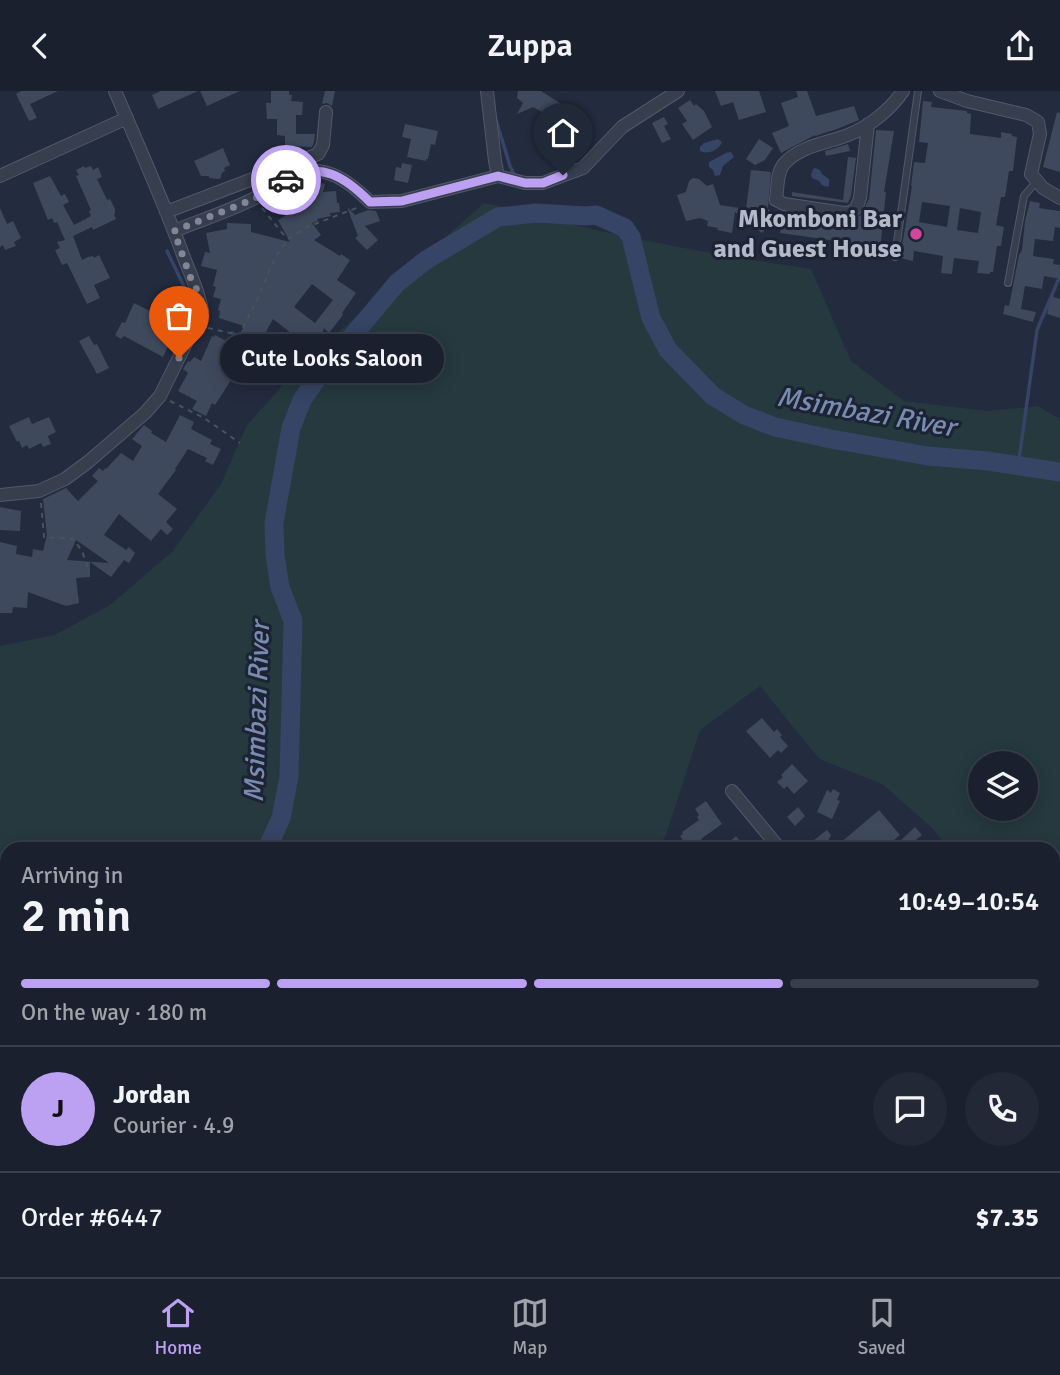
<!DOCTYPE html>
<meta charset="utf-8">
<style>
body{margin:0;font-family:Signika,sans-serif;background:#232836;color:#f1f3f6;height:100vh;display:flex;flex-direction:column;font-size:26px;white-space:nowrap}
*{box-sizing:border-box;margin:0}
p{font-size:23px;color:#9fa3aa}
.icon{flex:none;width:38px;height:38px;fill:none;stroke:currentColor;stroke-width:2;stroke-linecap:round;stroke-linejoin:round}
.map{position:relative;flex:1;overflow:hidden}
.details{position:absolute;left:0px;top:751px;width:1060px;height:436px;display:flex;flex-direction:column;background:#1a202e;border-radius:21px 21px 0 0;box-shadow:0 4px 18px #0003,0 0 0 2px #383e4a}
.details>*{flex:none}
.buttons{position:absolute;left:968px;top:660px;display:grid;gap:14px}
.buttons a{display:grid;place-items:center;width:70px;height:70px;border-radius:50%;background:#1a202e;box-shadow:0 4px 18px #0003,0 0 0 2px #383e4a;font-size:35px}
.pin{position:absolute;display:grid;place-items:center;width:60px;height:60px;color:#fff;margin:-72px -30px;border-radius:50% 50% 50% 0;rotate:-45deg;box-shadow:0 0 7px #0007}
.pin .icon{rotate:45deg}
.courier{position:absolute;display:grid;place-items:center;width:70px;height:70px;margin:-35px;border:5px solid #bca0f2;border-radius:50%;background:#fff;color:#222;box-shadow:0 2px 9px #0007}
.bubble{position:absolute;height:49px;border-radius:24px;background:#1a202e;box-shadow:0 4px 18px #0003,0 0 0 2px #383e4a;font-size:23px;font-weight:600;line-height:49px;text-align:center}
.overview em{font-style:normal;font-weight:600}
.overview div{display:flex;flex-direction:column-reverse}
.overview{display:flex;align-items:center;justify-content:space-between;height:119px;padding:0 21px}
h1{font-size:46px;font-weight:600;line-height:52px}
.bar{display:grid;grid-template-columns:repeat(4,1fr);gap:10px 7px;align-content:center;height:84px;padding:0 21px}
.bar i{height:9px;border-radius:5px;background:#383e4a}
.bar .selected{background:#bca0f2}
.bar p{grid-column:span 4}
.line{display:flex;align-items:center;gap:18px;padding:0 21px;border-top:2px solid #383e4a}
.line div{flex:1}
.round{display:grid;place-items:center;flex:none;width:74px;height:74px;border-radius:37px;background:#232836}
header{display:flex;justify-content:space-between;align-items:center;height:91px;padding:0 21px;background:#1a202e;font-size:32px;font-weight:600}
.dock{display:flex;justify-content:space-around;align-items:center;height:98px;border-top:2px solid #383e4a;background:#1a202e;font-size:19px;color:#9fa3aa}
.dock a{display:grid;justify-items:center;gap:4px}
.dock .selected{color:#bca0f2}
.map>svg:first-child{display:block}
.green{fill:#25393f;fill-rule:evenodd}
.water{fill:#364465}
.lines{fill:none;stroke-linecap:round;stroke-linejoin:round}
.stream{stroke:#364465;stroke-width:3.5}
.river{stroke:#364465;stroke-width:19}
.building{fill:#3f495d;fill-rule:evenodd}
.lane-casing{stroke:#525969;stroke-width:8}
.street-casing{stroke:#525969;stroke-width:14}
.path{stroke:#43565c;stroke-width:2;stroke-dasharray:5 5;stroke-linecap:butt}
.lane{stroke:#373e4e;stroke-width:6}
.street{stroke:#373e4e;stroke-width:12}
.done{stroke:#818798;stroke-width:7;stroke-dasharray:0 12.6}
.route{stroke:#bca0f2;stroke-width:9}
.hotel-dot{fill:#d1479c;stroke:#1c2333;stroke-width:2.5}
.labels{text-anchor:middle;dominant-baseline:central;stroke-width:6;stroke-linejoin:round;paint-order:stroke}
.poi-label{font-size:26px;font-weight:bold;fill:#b3b9c9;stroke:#1c2333;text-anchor:end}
.water-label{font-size:28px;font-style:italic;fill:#7a8bb2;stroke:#1c2333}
</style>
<header><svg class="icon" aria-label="back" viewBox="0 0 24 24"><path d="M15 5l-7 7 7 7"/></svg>Zuppa<svg class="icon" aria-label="share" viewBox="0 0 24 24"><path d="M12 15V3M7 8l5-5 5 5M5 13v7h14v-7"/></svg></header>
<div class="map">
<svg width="1060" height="1186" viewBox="0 0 1060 1186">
<rect width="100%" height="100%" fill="#232b3e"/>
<path class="green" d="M484,112L515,118L525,122C619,146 715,164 811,178L851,270L904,310L987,320L1038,315L1060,328V895L1054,887V758H949L931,736L882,693L819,668L760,595L700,639L666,744L657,758H7V1084L0,1081V555L55,544L110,514L172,461L221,393L247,334L298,277ZM980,672H1026V718H980Z
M761,1180H813L826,1186H756Z"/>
<path class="water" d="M718,48L722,51C719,59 708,64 700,60V56L704,52Z
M731,61L734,66L723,75L720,84L715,85L713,79L709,76V71L726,62Z
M815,77L820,79L822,83L829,88V95L827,96L822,94L819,90L812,87L811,84L813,78Z"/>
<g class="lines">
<path class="stream" d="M496,29L510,75L515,85
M167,160L191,210
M232,242L244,247L290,254L307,268L312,287L318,286
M1018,376L1037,239L1060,185
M0,790L7,793
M957,1180L960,1186
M614,1186L623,1180"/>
<path class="river" d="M267,758L281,727L289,686L293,530L280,496L275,464L274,432L291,337L302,309L318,286L397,192L426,169L498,126L536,122L586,125L596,124L625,137L631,146L651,227L668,259L713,305L744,324L775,336L831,348L928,365L988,370L1060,381
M0,1109L7,1113"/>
</g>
<path class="building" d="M21,0H58L30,13L37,27L29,30L16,3Z
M161,0H198L158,18L152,4Z
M200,0H240L207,15Z
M271,0H289V4H292L291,10L303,11L302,24H296V43H315L314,51L312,56L285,55V45L277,44V28H267L266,12H271Z
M325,0H335L332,15L327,12L322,13Z
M518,0H541L571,19L552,43L537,33L544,22L533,16L517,23L523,12L517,7Z
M715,0H759L766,21L739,29L733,11L721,15Z
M796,0H807L816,25L854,15L859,29L837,38L815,45V44L781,62L772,42L789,35L781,12L798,6Z
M690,9L694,15L696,13L704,20L712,36L693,49L682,33L687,30L678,17Z
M923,10L932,11L931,16L967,20V22L971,23L970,43L1001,47V41L1012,43V45L1017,46L1013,80H1009L1005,106H1001L996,134L1004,136L1001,155H997L993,181H990V183L977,182L979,170L954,167L952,183L941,182L943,165L914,160L913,170L900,167L912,95H911L914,71L925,72L928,52L919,51ZM922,111L950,115L947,136L919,131ZM960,117L981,121L978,142L957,139Z
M1057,21L1060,22V81L1043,76Z
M664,26L668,33L664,35L671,48L662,52L652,32Z
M405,33L438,40L435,54L431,53L428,68H426V70L407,66L411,48L402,46Z
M876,39L894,40L884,101H886L880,159L871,157L872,155L780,142L782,129L787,133L788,123L844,131L853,129L861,124L869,108Z
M759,48L773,57L765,69L755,74L746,68Z
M848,53L850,60L826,65L825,60Z
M223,57L230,74L224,77L225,80L222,82L220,88L209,87V85H201L194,70Z
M848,66L856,67L851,105L848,112L792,105V101L843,109Z
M402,72L412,74L408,92L394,89L396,76L401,77Z
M84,75L85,77L91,75L93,79L98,76L102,86L97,88L107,109L110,108L115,118V122L114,123L116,128L93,139L92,136L73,145L82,169L88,166L93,165L94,167L99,164L110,187L94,194L100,207L87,213L67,172L62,174L55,159L60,157L57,151L65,149L57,131L54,132L52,127L48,129L33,92L50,85L61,105L65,103L69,111L63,114L74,134L91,125L89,120L91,119L76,85L79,84L76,79Z
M751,79L771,81L768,118L777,125L762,142L735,121L732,142L717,139L718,137L707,135L708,130L700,127L686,130L677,104L686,101L689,90L693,87L699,88L707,95L713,93L720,114L746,118Z
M316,91L325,93L323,101L336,100L337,112H339L340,121L330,122L331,125L317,128L318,130L312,132L321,144L314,149L340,165L341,163L350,169L337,189L356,202L342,222L343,224L329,242L324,237L319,254L305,250L304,252L299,249L297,252L288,246L291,242L273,228L261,250L250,244L241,262L260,273L258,277L263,280L257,289L238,278L215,314L212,312L206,325L192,318L197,310L178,300L188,282L183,278L188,270L190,271L194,266L201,270L212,245L214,246L215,244L234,254L244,235L219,227L220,220L218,219L221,208L213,206L216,196L213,195L217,179L201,175L205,161L210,162L206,142L227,138V132L251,133V141L290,151L278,129L297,118L296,115L312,110ZM312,193L333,209L315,232L294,216Z
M1030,110L1040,112L1039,117L1060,120V137L1055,136L1053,150L1035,148L1033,165L1054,168L1053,173L1060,174V188L1044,185L1042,198L1025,195L1021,218L1036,221L1033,231L1003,223L1005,214L1009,215L1019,164L1022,159L1025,130Z
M347,116L355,124L368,119L376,120L380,130L365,135L378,149L367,159L355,147L358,145Z
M0,117L7,133L13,130L21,147L14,151L16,155L5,159L3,154L0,156Z
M1051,205L1060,208V227L1047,223Z
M134,212L156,223L152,231L154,232V239L172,247L163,266L124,245L121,248L115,244L122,231L125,232Z
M89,245L94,254L97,253L109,277L97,283L79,250Z
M180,324L194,331L191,338L212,349L210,353L221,358L213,374L205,370L207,367L188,358L175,378L176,379L158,403L177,418L166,431L173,438L167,444L161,438L151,450L119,423L104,444L126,459L129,456L135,462L129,472L124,469L111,486L90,471V486L76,487L79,512L66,515L28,501L27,517L13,516L12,522H0V451L17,455L16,463L32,466L33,458L43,460L47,444L43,408L66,397L78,410L98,390L92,385L99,377L103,380L105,377L106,378L121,362L133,370L142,355L132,348L144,334L152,340L151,342L166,351ZM76,449L109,472L67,469Z
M29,326L32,333L49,326L56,341L48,345L51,353L43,356L41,352L29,358L27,354L22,357L19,350L17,351L9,335Z
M0,416L21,420L20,440L0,439Z
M762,627L774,641L777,638L782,644L780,646L788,655L781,662L778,659L770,667L746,640Z
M792,673L808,690L794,703L787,695L784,698L777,691L783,686L781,684Z
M833,698L840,702L837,709L840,710L832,728L817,721L827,699L831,702Z
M706,710L722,733L701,748L705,753L698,758H689L680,745L683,743L682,741L699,729L697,726L699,724L695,718Z
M798,716L805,725L795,735L787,726Z
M879,719L900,744L884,758H833Z
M915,736L922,744L905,758L899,751Z
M827,739L831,744L824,758H820L814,749Z
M736,745L747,758H731L727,753Z"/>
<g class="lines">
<defs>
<path id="lane" d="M895,166L918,0
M1008,192L1024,105L1036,91
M1054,1004L1056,1007L1057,1016L1054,1026"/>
<path id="street" d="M487,0L495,70L498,85L525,92H543L583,77L622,36L678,0
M940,0L967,10L1026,24L1038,31L1040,43L1031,83L1043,97L1060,107
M868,33L860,107C857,116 855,122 844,122L784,113L776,109C778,98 776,82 784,73C799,55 828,52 848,44C869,36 891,18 903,0
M0,85L127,27
M166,121L318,63L323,54L326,21
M174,140C201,129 230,120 255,107C269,100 284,86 298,82C327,73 351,92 370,111L402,110L498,85
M0,404L39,400L65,388L88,371L145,322L160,305L202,220C199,200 190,183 183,164C163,109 138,54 115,0
M732,700L780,758
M270,1180L273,1186
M948,1180L951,1186
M182,1186L189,1180
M601,1186L609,1180"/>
</defs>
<use href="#lane" class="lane-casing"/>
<use href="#street" class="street-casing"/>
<path class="path" d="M262,117L287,148
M208,237L239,244L257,209L275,167L288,148L307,136L359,116
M170,310L204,327L240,352
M41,412L44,446L73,448L82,460L88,477"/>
<use href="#lane" class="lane"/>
<use href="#street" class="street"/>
</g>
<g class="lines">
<path class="done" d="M179,267L202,220L200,205L191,188L174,140L254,108L286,89"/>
<path class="route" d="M286,89C320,69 345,86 370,111L402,110L498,85L525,92H543L563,84"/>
</g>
<circle class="hotel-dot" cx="916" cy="143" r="7"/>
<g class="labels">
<g class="poi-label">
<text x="902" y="128">Mkomboni Bar<tspan x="902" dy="30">and Guest House</tspan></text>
</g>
<g class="water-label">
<text transform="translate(866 321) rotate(10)">Msimbazi River</text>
<text transform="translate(257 621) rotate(-88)">Msimbazi River</text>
</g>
</g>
</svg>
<div class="buttons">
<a><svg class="icon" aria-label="layers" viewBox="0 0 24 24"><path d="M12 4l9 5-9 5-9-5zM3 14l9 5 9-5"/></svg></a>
</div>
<div class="pin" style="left:179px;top:267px;background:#ea580c"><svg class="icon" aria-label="bag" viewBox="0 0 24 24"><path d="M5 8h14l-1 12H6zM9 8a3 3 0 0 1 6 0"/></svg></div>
<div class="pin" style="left:563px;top:84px;background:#1f2937"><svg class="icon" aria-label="home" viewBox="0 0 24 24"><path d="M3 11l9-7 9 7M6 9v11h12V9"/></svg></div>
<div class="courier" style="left:286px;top:89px"><svg class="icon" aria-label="car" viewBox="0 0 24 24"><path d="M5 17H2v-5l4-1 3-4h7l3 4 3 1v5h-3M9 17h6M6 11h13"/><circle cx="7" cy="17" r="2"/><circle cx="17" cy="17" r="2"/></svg></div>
<div class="bubble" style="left:220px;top:243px;width:224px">Cute Looks Saloon</div>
<section class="details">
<div class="overview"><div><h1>2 min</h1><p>Arriving in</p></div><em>10:49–10:54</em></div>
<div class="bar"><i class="selected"></i><i class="selected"></i><i class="selected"></i><i></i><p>On the way · 180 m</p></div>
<div class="line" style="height:126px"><b class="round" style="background:#bca0f2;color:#111">J</b><div><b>Jordan</b><p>Courier · 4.9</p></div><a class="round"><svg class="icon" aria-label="chat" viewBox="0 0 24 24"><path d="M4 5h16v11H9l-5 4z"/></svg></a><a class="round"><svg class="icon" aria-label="phone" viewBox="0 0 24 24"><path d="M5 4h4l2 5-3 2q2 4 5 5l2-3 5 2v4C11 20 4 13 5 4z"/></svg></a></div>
<div class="line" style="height:91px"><div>Order #6447</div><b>$7.35</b></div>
</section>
</div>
<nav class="dock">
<a class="selected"><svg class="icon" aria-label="home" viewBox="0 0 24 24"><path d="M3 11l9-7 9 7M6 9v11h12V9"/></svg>Home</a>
<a><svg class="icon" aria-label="map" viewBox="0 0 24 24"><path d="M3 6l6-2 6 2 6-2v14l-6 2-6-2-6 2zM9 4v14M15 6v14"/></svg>Map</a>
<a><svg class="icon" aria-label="saved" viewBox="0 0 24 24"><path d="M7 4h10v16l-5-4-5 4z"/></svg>Saved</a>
</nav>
